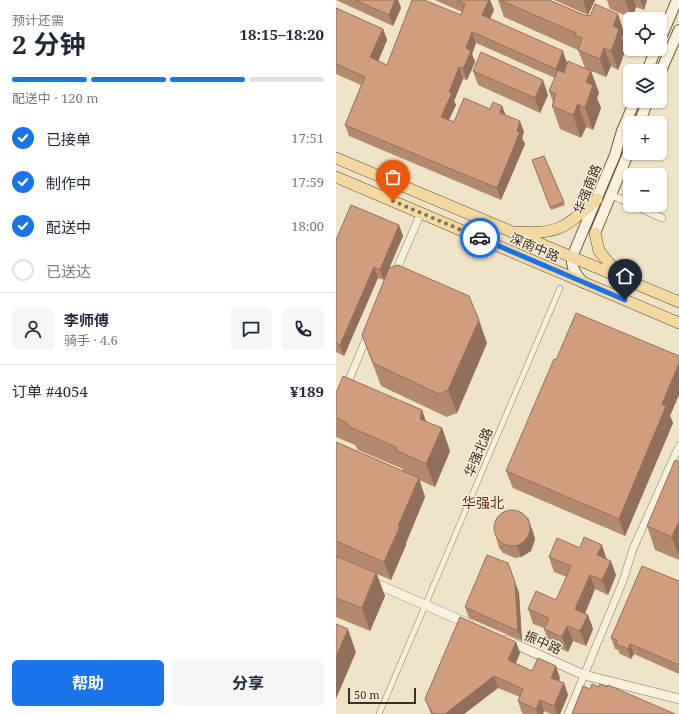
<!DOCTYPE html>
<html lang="zh">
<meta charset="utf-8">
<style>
body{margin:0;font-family:"Noto Serif","Noto Sans SC",serif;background:#f6f6f7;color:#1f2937;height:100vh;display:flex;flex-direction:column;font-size:15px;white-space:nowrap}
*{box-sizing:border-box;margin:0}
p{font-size:13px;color:#747a83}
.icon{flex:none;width:22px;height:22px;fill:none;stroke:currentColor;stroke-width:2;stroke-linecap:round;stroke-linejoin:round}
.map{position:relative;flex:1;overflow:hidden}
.panel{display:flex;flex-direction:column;background:#fff;width:336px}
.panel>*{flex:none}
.controls{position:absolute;left:287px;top:12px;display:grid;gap:8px}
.controls a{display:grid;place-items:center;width:44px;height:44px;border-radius:6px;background:#fff;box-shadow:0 1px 3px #0004;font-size:20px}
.scale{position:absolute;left:12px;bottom:10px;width:68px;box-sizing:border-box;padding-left:4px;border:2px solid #3d2e20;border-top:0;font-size:11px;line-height:14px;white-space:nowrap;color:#3d2e20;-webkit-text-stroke:3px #f7eed8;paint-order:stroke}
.pin{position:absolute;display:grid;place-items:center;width:34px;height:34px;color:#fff;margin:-41px -17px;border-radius:50% 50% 50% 0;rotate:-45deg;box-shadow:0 0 4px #0007}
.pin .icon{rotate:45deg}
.courier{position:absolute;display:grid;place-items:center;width:40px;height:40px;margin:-20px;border:3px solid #1a73e8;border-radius:50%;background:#fff;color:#222;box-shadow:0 1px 5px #0007}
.summary em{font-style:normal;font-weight:700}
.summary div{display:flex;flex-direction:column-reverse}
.summary{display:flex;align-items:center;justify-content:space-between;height:68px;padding:0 12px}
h1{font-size:26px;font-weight:700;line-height:30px}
.bar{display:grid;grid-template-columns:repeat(4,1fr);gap:6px 4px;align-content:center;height:48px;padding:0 12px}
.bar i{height:5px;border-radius:3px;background:#e0e1e3}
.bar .current{background:#1a73e8}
.bar p{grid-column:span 4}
.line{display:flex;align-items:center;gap:10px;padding:0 12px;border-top:1px solid #e0e1e3}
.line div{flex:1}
.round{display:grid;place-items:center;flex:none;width:42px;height:42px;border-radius:6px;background:#f6f6f7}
ol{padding:0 12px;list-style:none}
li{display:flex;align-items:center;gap:12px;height:44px}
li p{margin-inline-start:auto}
li .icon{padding:4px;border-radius:50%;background:#1a73e8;color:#fff;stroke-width:4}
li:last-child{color:#747a83}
li i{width:22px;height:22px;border:2px solid #e0e1e3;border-radius:50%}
.button{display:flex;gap:8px;margin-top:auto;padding:8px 12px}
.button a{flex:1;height:46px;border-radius:6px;background:#1a73e8;color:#fff;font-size:16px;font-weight:700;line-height:46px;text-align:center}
.button a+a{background:#f6f6f7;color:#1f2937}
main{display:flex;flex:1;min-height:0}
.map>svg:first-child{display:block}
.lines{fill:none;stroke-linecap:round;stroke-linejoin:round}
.pedestrian-casing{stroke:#8d765c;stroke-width:6}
.minor-casing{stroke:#8d765c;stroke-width:8}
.tertiary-casing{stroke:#8d765c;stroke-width:10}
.secondary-casing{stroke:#6f573f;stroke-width:12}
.primary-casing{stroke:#5b4430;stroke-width:12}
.pedestrian{stroke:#faf1dc;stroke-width:5}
.minor{stroke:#faf1dc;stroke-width:7}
.tertiary{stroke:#faf1dc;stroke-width:9}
.secondary{stroke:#faf1dc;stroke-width:10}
.primary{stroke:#f3d9a0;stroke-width:11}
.wall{fill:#b2896c}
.shaded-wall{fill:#916f58}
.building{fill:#cf9f7d;stroke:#916f58}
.done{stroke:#7c6e5b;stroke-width:4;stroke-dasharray:0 7.2}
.route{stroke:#1a73e8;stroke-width:5}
.labels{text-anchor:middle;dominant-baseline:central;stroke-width:3;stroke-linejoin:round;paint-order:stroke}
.street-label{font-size:13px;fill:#3d2e20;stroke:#f7eed8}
.neighbourhood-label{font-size:14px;fill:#6b2e1e;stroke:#f7eed8}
</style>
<main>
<section class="panel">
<div class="summary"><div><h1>2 分钟</h1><p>预计还需</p></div><em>18:15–18:20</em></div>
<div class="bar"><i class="current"></i><i class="current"></i><i class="current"></i><i></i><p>配送中 · 120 m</p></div>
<ol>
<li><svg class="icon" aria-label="check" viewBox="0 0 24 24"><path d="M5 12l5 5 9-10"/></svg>已接单<p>17:51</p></li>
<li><svg class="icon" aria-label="check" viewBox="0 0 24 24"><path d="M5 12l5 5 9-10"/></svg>制作中<p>17:59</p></li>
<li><svg class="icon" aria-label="check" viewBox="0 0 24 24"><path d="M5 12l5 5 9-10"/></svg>配送中<p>18:00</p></li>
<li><i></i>已送达</li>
</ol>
<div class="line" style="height:72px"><a class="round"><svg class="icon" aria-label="person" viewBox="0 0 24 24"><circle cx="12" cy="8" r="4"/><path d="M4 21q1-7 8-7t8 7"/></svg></a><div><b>李师傅</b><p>骑手 · 4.6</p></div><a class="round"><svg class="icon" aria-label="chat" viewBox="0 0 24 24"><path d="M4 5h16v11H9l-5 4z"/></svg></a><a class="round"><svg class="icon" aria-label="phone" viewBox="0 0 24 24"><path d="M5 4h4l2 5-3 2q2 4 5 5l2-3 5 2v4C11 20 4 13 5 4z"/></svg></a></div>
<div class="line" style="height:52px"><div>订单 #4054</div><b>¥189</b></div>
<div class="button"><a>帮助</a><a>分享</a></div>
</section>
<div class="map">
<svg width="343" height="714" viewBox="0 0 343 714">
<rect width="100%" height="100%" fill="#f0e4c8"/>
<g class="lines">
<defs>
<path id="pedestrian" d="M43,714L224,288"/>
<path id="minor" d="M275,195L294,203
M298,205L326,218
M59,273L85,213
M10,387L32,334
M232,714L287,581L297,549L343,446"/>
<path id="tertiary" d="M34,581L133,624
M170,640L248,675L343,699"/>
<path id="secondary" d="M324,40L341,0
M311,71L320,49
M324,73L343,30
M303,123L312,101
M259,233L294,149
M248,283C240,275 235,268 236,257L279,155L286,131L299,101"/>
<path id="primary" d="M0,158L343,302
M0,177L343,323
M181,232C225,235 230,226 261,199
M259,233L263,251L284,276"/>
</defs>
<use href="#pedestrian" class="pedestrian-casing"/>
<use href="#minor" class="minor-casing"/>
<use href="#tertiary" class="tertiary-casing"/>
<use href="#secondary" class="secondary-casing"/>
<use href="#primary" class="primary-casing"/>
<use href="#pedestrian" class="pedestrian"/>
<use href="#minor" class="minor"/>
<use href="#tertiary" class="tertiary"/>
<use href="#secondary" class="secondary"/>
<use href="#primary" class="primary"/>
</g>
<path class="wall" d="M0,0H62L65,8L57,26Z
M99,0H154L158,10L154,19L231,63L249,68L242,50L168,17L162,0H213L248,15L254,16L282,14L288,33L286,38L290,47L286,60L282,70L275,66L270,77L255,71L263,93L261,98L265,108L257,130L250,127L245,138L224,129L216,106L217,102L213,91L219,78L140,43L136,54L139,62L131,80L127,79L118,101L120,105L113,120L118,122L154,109L166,106L170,116L188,132L186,138L189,144L165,200L13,136L9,125L25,85L0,74V8L47,29L51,40L42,61L51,65L125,15L126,12Z
M218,0H259L252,15Z
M271,0H311L308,10L300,7L296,18L274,9Z
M137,71L212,95L204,113L142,85Z
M208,156L229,205L215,210L196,160Z
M63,225L67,236L48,280L42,278L8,356L0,352V240Z
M26,335L151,343L121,413L111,417L45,386Z
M220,360L334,416L337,423L289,536L177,488L170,471Z
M0,393L86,410L90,422L106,428L114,451L99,487L83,480L89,497L70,543V545L55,580L41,574L49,596L34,631L0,617V442L67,472V469L22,450L19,445L0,437Z
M343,462V560L319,550L311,526Z
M196,528L199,539L195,551L185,557L179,558L167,553L163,548L160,537Z
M213,557L271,559L280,575L272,595L259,589L249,614L252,615L257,629L250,646L237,641L232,652L213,644L208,629V628L197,624L192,609L220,600L231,577L218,572Z
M172,563L183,593L186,641L133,618L129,607Z
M343,581V674L298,654L295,659L284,654L282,650L279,649L275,638Z
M180,642L184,653L180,663L196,671L224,678L223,681L228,683L232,695L224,714H215L208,711L207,714H189L186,713L182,701L184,697L162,688L128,714H95L89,699Z"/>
<path class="shaded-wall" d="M59,0H62L65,8L57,26L53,15Z
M153,0H154L158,10L150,27L146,15Z
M247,0H259L252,15Z
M289,0H298L300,7L296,18Z
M304,0H311L308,10Z
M282,14L288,33L286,38L290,47L286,60L282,70L275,51L277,26Z
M47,29L51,40L39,69L34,57Z
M136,32L140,43L136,54L139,62L131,80L127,69L130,48Z
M268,48L275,66L270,77L264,59Z
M227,51L231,63L224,80L220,69Z
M123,67L127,79L118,101L120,105L109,128L105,117L113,92Z
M255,71L263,93L261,98L265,108L257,130L249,108L250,82Z
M207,80L212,95L204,113L199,98Z
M242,104L250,127L245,138L237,115Z
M166,106L170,117L164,113Z
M184,121L188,132L186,138L189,144L165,200L161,188Z
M63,225L67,236L48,280L44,270Z
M38,267L42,278L8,356L4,345Z
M143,320L151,343L121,413L112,390Z
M343,363V395L334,416L337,423L289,536L283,519L326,404Z
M86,410L94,433L84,419Z
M106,428L114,451L99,487L90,464Z
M83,478L89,497L70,543V545L55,580L48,562L62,526Z
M192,517L199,539L195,551L185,557L181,546Z
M342,523L343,525V556L336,537Z
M266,545L271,560L261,555Z
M275,561L280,575L272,595L266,580Z
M40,573L49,596L34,631L26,608Z
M254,575L259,589L244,624L239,609Z
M179,582L183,593L186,641L182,631Z
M252,615L257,629L250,646L244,631Z
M231,626L237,641L232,652L226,637Z
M12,629L20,652L0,699V657Z
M180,642L184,653L176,671L172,660Z
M294,644L298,654L295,659L292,649Z
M220,666L224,678L219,689L215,678Z
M158,676L162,688L128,714H109Z
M228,683L232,695L224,714H221L218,706Z
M204,700L208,711L207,714H202L200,709Z"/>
<path class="building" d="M19,0H59L53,15Z
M76,0H88L125,15L129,4L121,0H153L146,15L227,51L220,69L136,32L130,48L135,51L127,69L123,67L113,92L116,93L105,117L118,122L128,98L154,109L157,102L166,106L164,113L184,121L181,131L184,132L161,188L9,125L29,77L0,64V8L47,29L34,57L51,65Z
M164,0H213L248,15L254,16L259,4L282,14L277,26L283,29L279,41L275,51L268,48L264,59L242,50L246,38L239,35L240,33Z
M145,52L207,80L199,98L137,71Z
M232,61L255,71L250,82L257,85L249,108L242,104L237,115L216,106L220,94L213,91L222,70L228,73Z
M208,156L228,202L214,207L196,160Z
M15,205L63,225L44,270L38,267L4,345L0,343V240Z
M62,265L133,296L143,320L112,390L103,394L37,363L26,335L53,268Z
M240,313L343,356V363L326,404L330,406L283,519L170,471L218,359L220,360Z
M7,376L86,410L84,419L106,428L90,464L60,450V447L14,427L10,422L0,418V393Z
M0,442L83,478L62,526H64L48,562L0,541Z
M339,460L343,462V523H342L336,537L311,526Z
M158 528a18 18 0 1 1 36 0a18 18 0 1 1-36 0Z
M248,537L266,545L261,555L275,561L266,580L254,575L239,609L252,615L244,631L231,626L226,637L208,629L213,618L192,609L200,591L220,600L235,566L213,557L221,538L244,548Z
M151,555L172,563L179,582L182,631L129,607Z
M0,556L40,573L26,608L0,598Z
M306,566L343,581V665L294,644L292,649L280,644L281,640L275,638Z
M124,617L180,642L172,660L196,671L202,658L220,666L215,678L228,683L218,706L204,700L200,709L182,701L187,689L158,676L109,714H97L89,699Z
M0,624L12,629L0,657Z
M256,684L263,687L264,684L271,687L272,685L339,714H236L247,686L254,689Z"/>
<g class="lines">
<path class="done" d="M57,201L144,238"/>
<path class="route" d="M144,238L289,300"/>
</g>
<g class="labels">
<g class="street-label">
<text transform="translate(251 189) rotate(-68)">华强南路</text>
<text transform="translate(199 247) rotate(23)">深南中路</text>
<text transform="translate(142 452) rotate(-67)">华强北路</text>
<text transform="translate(207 642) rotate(24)">振中路</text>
</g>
<g class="neighbourhood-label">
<text x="147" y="502">华强北</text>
</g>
</g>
</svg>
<div class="controls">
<a><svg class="icon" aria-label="locate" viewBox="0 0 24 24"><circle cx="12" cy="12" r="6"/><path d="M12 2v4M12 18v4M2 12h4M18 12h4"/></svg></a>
<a><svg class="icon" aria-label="layers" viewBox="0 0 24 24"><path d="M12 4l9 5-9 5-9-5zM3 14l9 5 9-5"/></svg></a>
<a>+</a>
<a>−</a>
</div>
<div class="scale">50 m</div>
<div class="pin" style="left:57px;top:201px;background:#ea580c"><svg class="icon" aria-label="bag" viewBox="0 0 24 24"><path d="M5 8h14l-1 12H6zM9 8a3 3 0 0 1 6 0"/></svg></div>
<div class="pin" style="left:289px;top:300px;background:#1f2937"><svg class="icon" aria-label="home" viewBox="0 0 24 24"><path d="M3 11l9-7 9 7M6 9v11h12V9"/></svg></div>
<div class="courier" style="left:144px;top:238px"><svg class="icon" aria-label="car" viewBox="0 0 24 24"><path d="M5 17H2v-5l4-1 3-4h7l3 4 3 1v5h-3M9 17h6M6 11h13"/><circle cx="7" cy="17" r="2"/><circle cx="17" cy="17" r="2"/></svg></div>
</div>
</main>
